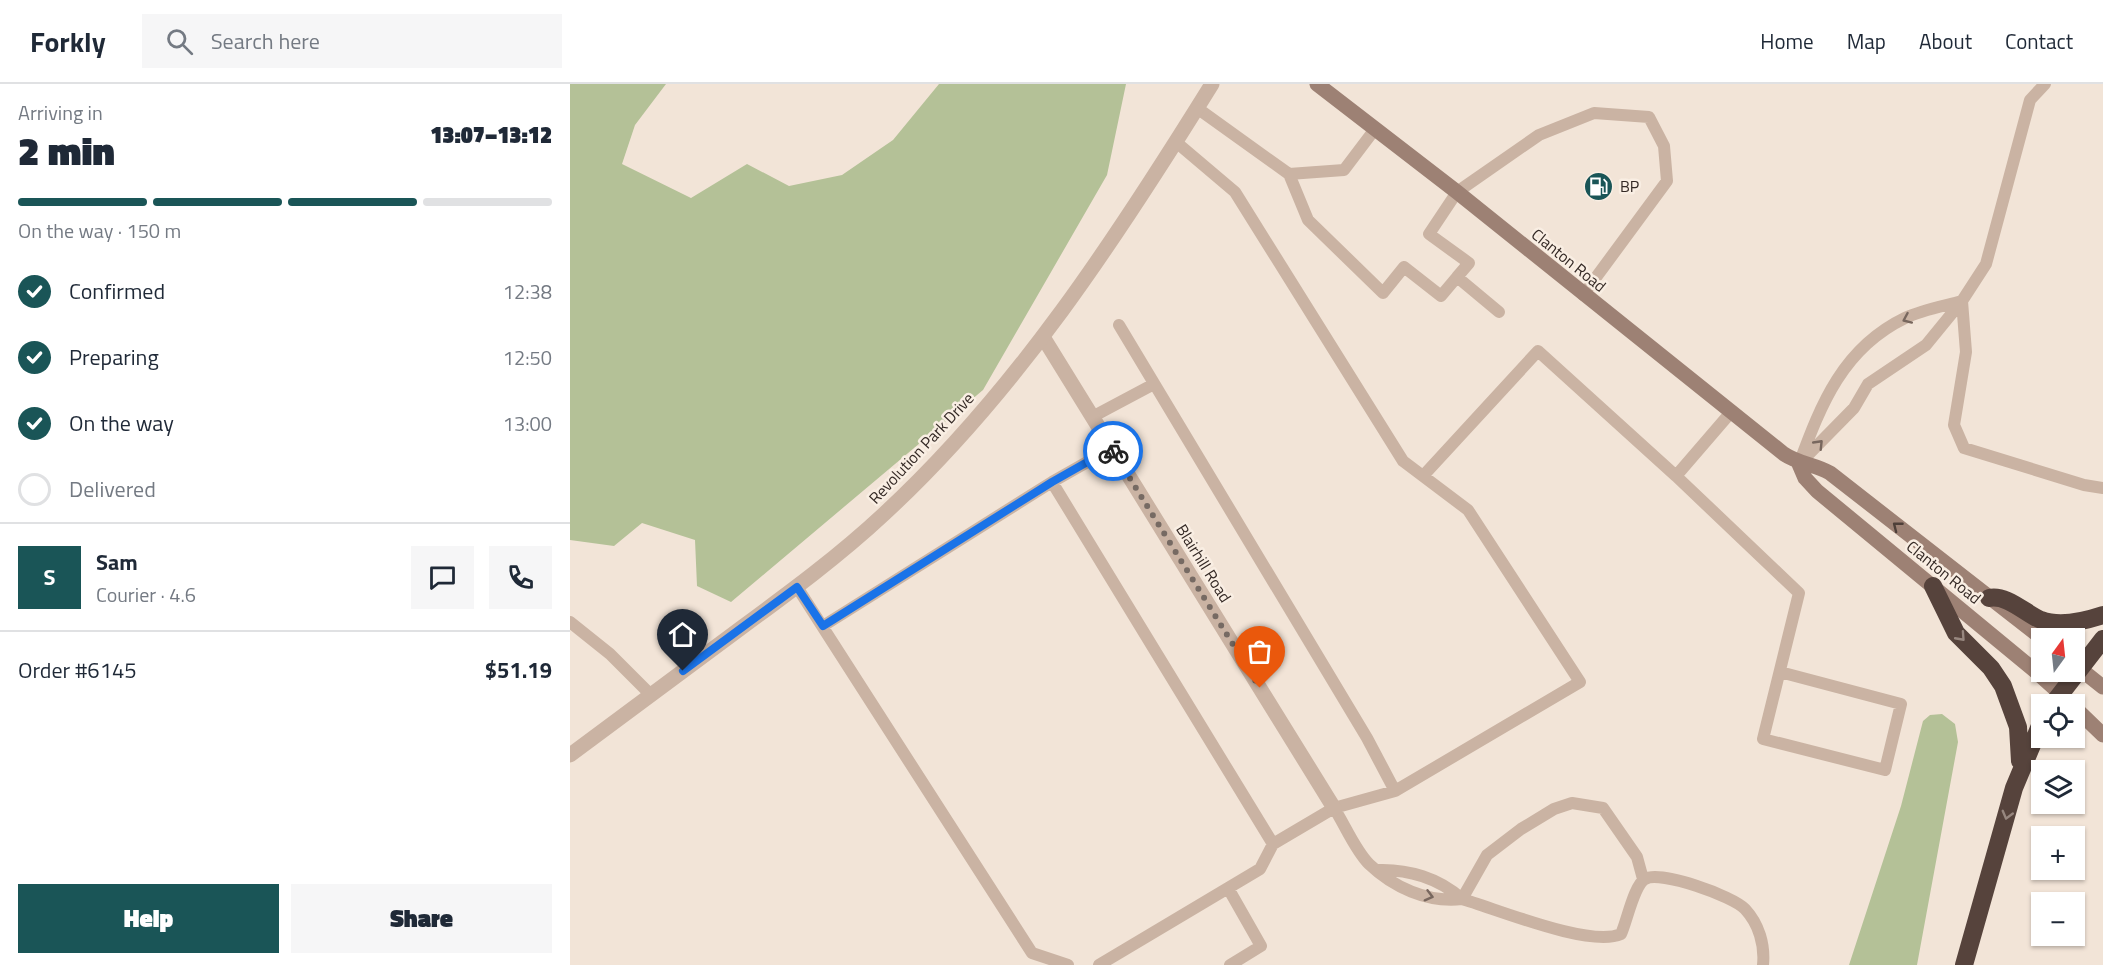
<!DOCTYPE html>
<meta charset="utf-8">
<style>
body{margin:0;font-family:"Titillium Web",sans-serif;background:#f6f6f7;color:#1f2937;height:100vh;display:flex;flex-direction:column;font-size:22px;white-space:nowrap}
*{box-sizing:border-box;margin:0}
p{font-size:20px;color:#747a83}
.icon{flex:none;width:33px;height:33px;fill:none;stroke:currentColor;stroke-width:2;stroke-linecap:round;stroke-linejoin:round}
.map{position:relative;flex:1;overflow:hidden}
.details{display:flex;flex-direction:column;background:#fff;width:570px}
.details>*{flex:none}
.needle{width:39px;rotate:15deg}
.controls{position:absolute;left:1461px;top:544px;display:grid;gap:12px}
.controls a{display:grid;place-items:center;width:54px;height:54px;border-radius:0px;background:#fff;box-shadow:0 2px 4px #0004;font-size:30px}
.pin{position:absolute;display:grid;place-items:center;width:51px;height:51px;color:#fff;margin:-62px -26px;border-radius:50% 50% 50% 0;rotate:-45deg;box-shadow:0 0 6px #0007}
.pin .icon{rotate:45deg}
.courier{position:absolute;display:grid;place-items:center;width:60px;height:60px;margin:-30px;border:4px solid #1a73e8;border-radius:50%;background:#fff;color:#222;box-shadow:0 2px 8px #0007}
.summary em{font-style:normal;font-weight:800}
.summary div{display:flex;flex-direction:column-reverse}
.summary{display:flex;align-items:center;justify-content:space-between;height:102px;padding:0 18px}
h1{font-size:39px;font-weight:800;line-height:45px}
.bar{display:grid;grid-template-columns:repeat(4,1fr);gap:9px 6px;align-content:center;height:72px;padding:0 18px}
.bar i{height:8px;border-radius:4px;background:#e0e1e3}
.bar .active{background:#1a5557}
.bar p{grid-column:span 4}
.line{display:flex;align-items:center;gap:15px;padding:0 18px;border-top:2px solid #e0e1e3}
.line div{flex:1}
.round{display:grid;place-items:center;flex:none;width:63px;height:63px;border-radius:0px;background:#f6f6f7}
ol{padding:0 18px;list-style:none}
li{display:flex;align-items:center;gap:18px;height:66px}
li p{margin-inline-start:auto}
li .icon{padding:6px;border-radius:50%;background:#1a5557;color:#fff;stroke-width:4}
li:last-child{color:#747a83}
li i{width:33px;height:33px;border:3px solid #e0e1e3;border-radius:50%}
.cta{display:flex;gap:12px;margin-top:auto;padding:12px 18px}
.cta a{flex:1;height:69px;border-radius:0px;background:#1a5557;color:#fff;font-size:24px;font-weight:800;line-height:69px;text-align:center}
.cta a+a{background:#f6f6f7;color:#1f2937}
header{display:flex;align-items:center;gap:36px;box-sizing:border-box;height:84px;padding:0 30px;background:#fff;border-bottom:2px solid #e0e1e3}
header strong{font-size:28px}
nav{display:flex;gap:33px;margin-inline-start:auto;font-size:21px}
.search{width:420px;height:54px;background:#f6f6f7;display:flex;align-items:center;gap:15px;box-sizing:border-box;padding:0 21px;border-radius:0px;color:#747a83;font-size:22px}
main{display:flex;flex:1;min-height:0}
.map>svg:first-child{display:block}
.green{fill:#b4c197}
.lines{fill:none;stroke-linecap:round;stroke-linejoin:round}
.service{stroke:#cab3a3;stroke-width:12}
.minor{stroke:#cab3a3;stroke-width:15}
.tertiary{stroke:#cab3a3;stroke-width:15}
.secondary{stroke:#9d8174;stroke-width:15}
.motorway{stroke:#56433c;stroke-width:18}
.oneway{stroke:#78675e}
.oneway2{stroke:#4e3f39}
.oneway3{stroke:#97877f}
.done{stroke:#766a63;stroke-width:6;stroke-dasharray:0 10.8}
.route{stroke:#1a73e8;stroke-width:8}
.labels{text-anchor:middle;dominant-baseline:central;stroke-width:5;stroke-linejoin:round;paint-order:stroke}
.poi-label{font-size:16px;fill:#342925;stroke:#f9eee3;text-anchor:start}
.street-label{font-size:16px;fill:#342925;stroke:#f9eee3}
</style>
<header>
<strong>Forkly</strong>
<div class="search"><svg class="icon" aria-label="search" viewBox="0 0 24 24"><circle cx="10" cy="10" r="6"/><path d="M15 15l6 6"/></svg>Search here</div>
<nav><a>Home</a><a>Map</a><a>About</a><a>Contact</a></nav>
</header>
<main>
<section class="details">
<div class="summary"><div><h1>2 min</h1><p>Arriving in</p></div><em>13:07–13:12</em></div>
<div class="bar"><i class="active"></i><i class="active"></i><i class="active"></i><i></i><p>On the way · 150 m</p></div>
<ol>
<li><svg class="icon" aria-label="check" viewBox="0 0 24 24"><path d="M5 12l5 5 9-10"/></svg>Confirmed<p>12:38</p></li>
<li><svg class="icon" aria-label="check" viewBox="0 0 24 24"><path d="M5 12l5 5 9-10"/></svg>Preparing<p>12:50</p></li>
<li><svg class="icon" aria-label="check" viewBox="0 0 24 24"><path d="M5 12l5 5 9-10"/></svg>On the way<p>13:00</p></li>
<li><i></i>Delivered</li>
</ol>
<div class="line" style="height:108px"><b class="round" style="background:#1a5557;color:#fff">S</b><div><b>Sam</b><p>Courier · 4.6</p></div><a class="round"><svg class="icon" aria-label="chat" viewBox="0 0 24 24"><path d="M4 5h16v11H9l-5 4z"/></svg></a><a class="round"><svg class="icon" aria-label="phone" viewBox="0 0 24 24"><path d="M5 4h4l2 5-3 2q2 4 5 5l2-3 5 2v4C11 20 4 13 5 4z"/></svg></a></div>
<div class="line" style="height:78px"><div>Order #6145</div><b>$51.19</b></div>
<div class="cta"><a>Help</a><a>Share</a></div>
</section>
<div class="map">
<svg width="1533" height="881" viewBox="0 0 1533 881">
<rect width="100%" height="100%" fill="#f2e4d7"/>
<path class="green" d="M0,0H96L65,41L52,80L121,114L177,80L219,102L272,91L323,56L369,0H556L537,91L413,306L161,518L127,502L125,456L72,439L44,462L0,456Z
M1372,630L1385,640L1388,658L1347,881H1279L1331,722L1353,637L1360,631Z"/>
<g class="lines">
<path class="service" d="M627,24L719,90L738,136L813,209L834,183L871,212L887,193L929,228
M719,90L774,86L805,45
M887,193L899,179L859,150L887,108L969,51L1024,29L1079,33L1094,62L1097,97L1013,211
M1392,217C1374,222 1352,226 1335,234C1273,264 1251,320 1229,380L1284,324L1298,300L1356,261L1392,217L1416,180L1460,16L1475,0
M1392,217L1396,268L1384,341L1394,364L1514,401L1533,404
M549,241L797,654L825,707
M522,333L584,300
M853,392L968,267L1106,392L1162,327
M1106,392L1229,509L1193,655L1315,686L1331,620L1210,588
M482,398L703,760
M227,503L462,869L498,881
M0,538L40,570L81,611
M253,542L482,398L542,364
M764,724C775,741 785,766 799,780C823,803 857,819 892,815C869,794 838,785 808,786
M1073,795L1067,773L1033,724L1002,719L984,725L951,745L917,771L892,815C927,825 1020,864 1051,850C1057,837 1064,801 1075,795C1090,786 1163,812 1175,825C1189,840 1195,861 1193,881
M658,804L691,862L660,881
M529,881L690,785L703,760L764,724L825,707L1010,598L898,426L833,377L665,108L606,58"/>
<path class="minor" d="M473,253L764,724"/>
<path class="tertiary" d="M0,671C57,629 114,587 171,544C220,508 269,472 314,430C447,307 547,153 642,0"/>
<path class="secondary" d="M747,0L887,108L1214,370C1229,380 1244,380 1260,389L1473,555
M1229,380L1235,394L1247,407L1464,586L1503,621
M1504,580L1533,603
M1504,623L1533,651"/>
<path class="motorway" d="M1363,502L1386,549L1421,584L1433,602L1448,643L1450,677
M1419,514C1437,510 1456,530 1471,536C1490,543 1515,537 1533,531
M1482,621L1533,555
M1394,881L1444,704L1472,637"/>
</g>
<defs><path id="oneway-chevron" d="M-2-3.5L2.5 0L-2 3.5" fill="none" stroke-width="1.6" stroke-linecap="round" stroke-linejoin="round" transform="scale(1.5)"/></defs>
<g class="oneway">
<use href="#oneway-chevron" transform="translate(1337 235) rotate(156)"/>
<use href="#oneway-chevron" transform="translate(1249 360) rotate(-46)"/>
<use href="#oneway-chevron" transform="translate(859 812) rotate(15)"/>
</g>
<use class="oneway2" href="#oneway-chevron" transform="translate(1327 442) rotate(-142)"/>
<g class="oneway3">
<use href="#oneway-chevron" transform="translate(1391 553) rotate(48)"/>
<use href="#oneway-chevron" transform="translate(1437 731) rotate(105)"/>
</g>
<g class="lines">
<path class="done" d="M543,367L690,604"/>
<path class="route" d="M113,587L227,503L253,542L482,398L542,364L543,367"/>
</g>
<defs>
<symbol id="fuel-disc" viewBox="-11 -11 22 22"><circle r="9.5" fill="#1a5557" stroke="#f9eee3"/><path d="M-5.5-6h7V0h2V4h1.3V-2.5L3-4.5l.8-.8L6-3V5H2.5V1h-1V6h-7ZM-4.2-4.7v3.2H.2V-4.7Z" fill="#fff"/></symbol>
</defs>
<g fill-rule="evenodd">
<use href="#fuel-disc" x="1012" y="86" width="33" height="33"/>
</g>
<g class="labels">
<g class="poi-label">
<text x="1050" y="102">BP</text>
</g>
<g class="street-label">
<text transform="translate(999 176) rotate(39)">Clanton Road</text>
<text transform="translate(351 364) rotate(-47)">Revolution Park Drive</text>
<text transform="translate(634 479) rotate(58)">Blairhill Road</text>
<text transform="translate(1374 488) rotate(39)">Clanton Road</text>
</g>
</g>
</svg>
<div class="controls">
<a><svg class="needle" viewBox="-14 -14 28 28"><path d="M0-13l5 13h-10z" fill="#e53935"/><path d="M0 13l5-13h-10z" fill="#747a83"/></svg></a>
<a><svg class="icon" aria-label="locate" viewBox="0 0 24 24"><circle cx="12" cy="12" r="6"/><path d="M12 2v4M12 18v4M2 12h4M18 12h4"/></svg></a>
<a><svg class="icon" aria-label="layers" viewBox="0 0 24 24"><path d="M12 4l9 5-9 5-9-5zM3 14l9 5 9-5"/></svg></a>
<a>+</a>
<a>−</a>
</div>
<div class="pin" style="left:690px;top:604px;background:#ea580c"><svg class="icon" aria-label="bag" viewBox="0 0 24 24"><path d="M5 8h14l-1 12H6zM9 8a3 3 0 0 1 6 0"/></svg></div>
<div class="pin" style="left:113px;top:587px;background:#1f2937"><svg class="icon" aria-label="home" viewBox="0 0 24 24"><path d="M3 11l9-7 9 7M6 9v11h12V9"/></svg></div>
<div class="courier" style="left:543px;top:367px"><svg class="icon" aria-label="bike" viewBox="0 0 24 24"><circle cx="6" cy="16" r="4"/><circle cx="18" cy="16" r="4"/><path d="M6 16l4-8h5l3 8M10 8l3 8H6M13 5h3"/></svg></div>
</div>
</main>
